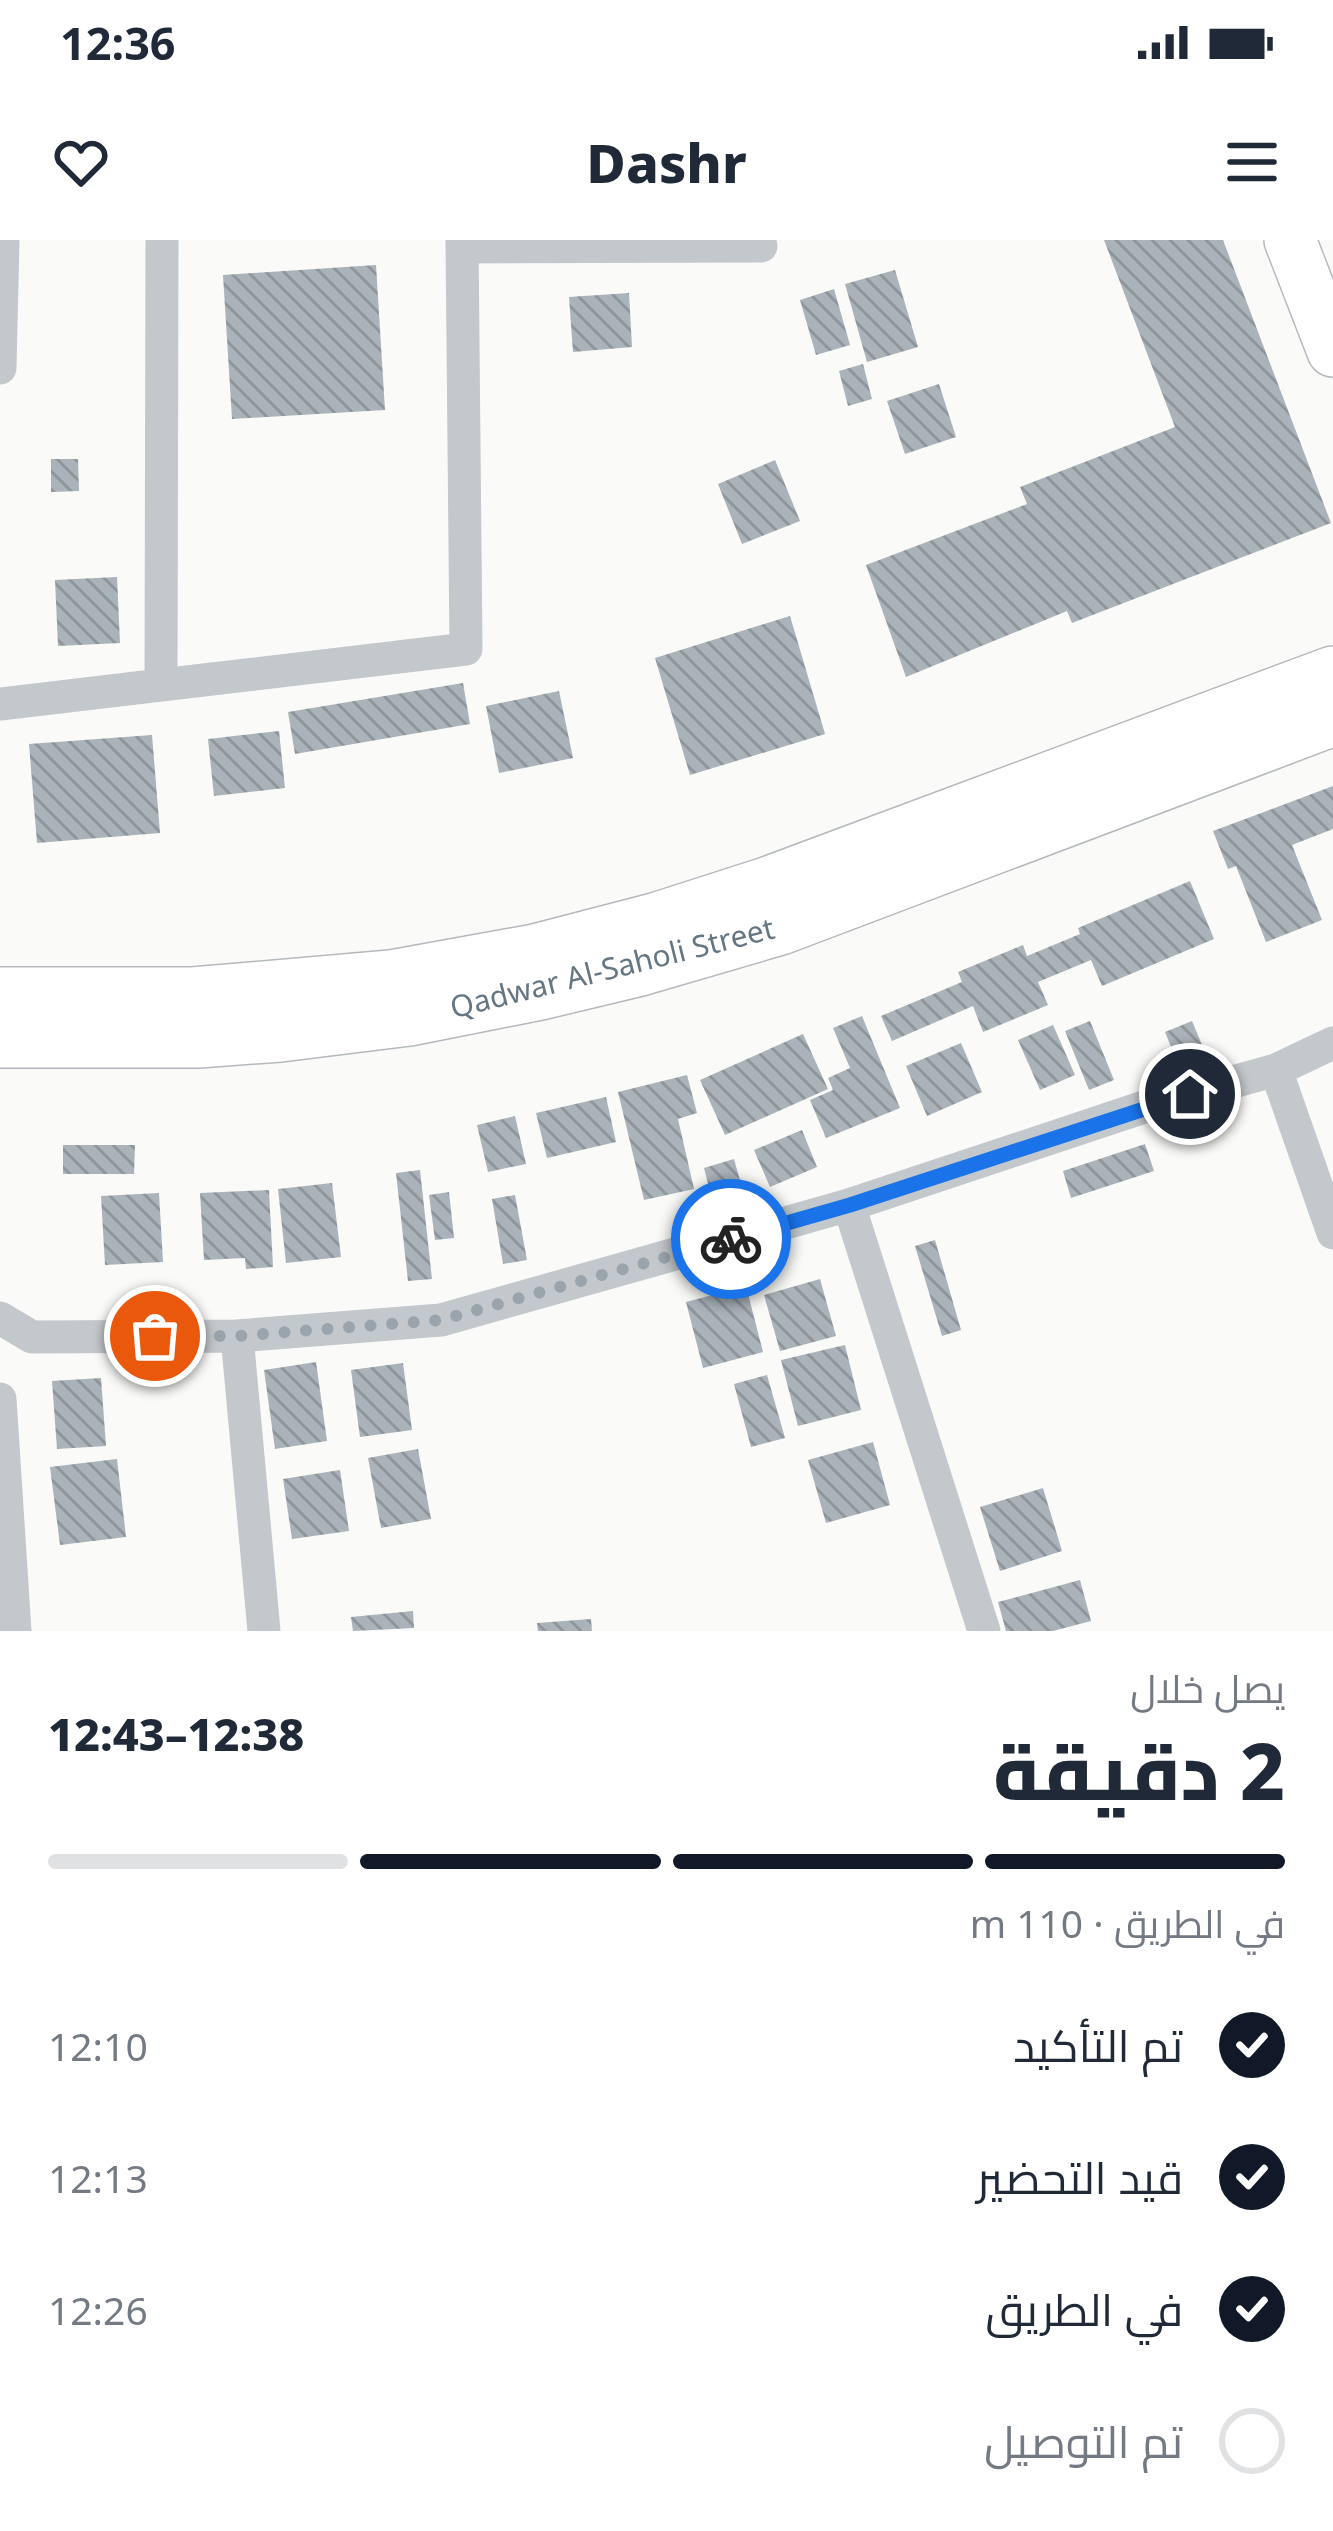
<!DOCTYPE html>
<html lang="ar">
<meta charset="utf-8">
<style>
body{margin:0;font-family:"Noto Sans",Cairo,sans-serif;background:#f2f2f3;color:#1f2937;direction:rtl;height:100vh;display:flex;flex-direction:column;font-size:45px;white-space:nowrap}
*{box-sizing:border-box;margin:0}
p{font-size:39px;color:#747a83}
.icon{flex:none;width:66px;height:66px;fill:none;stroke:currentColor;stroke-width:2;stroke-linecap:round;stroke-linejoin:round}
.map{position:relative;height:1391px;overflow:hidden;direction:ltr}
.drawer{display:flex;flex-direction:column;background:#fff;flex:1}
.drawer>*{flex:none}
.pin{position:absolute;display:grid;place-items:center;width:102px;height:102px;color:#fff;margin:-51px;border:6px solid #fff;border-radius:50%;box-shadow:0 3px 12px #0007}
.courier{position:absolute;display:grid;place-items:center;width:120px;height:120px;margin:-60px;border:9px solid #1a73e8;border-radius:50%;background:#fff;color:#222;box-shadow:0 3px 15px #0007}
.summary em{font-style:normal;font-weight:800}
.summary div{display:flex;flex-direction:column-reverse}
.summary{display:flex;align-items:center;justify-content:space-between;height:204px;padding:0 48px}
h1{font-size:78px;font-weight:800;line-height:90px}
.bar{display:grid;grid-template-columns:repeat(4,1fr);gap:18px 12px;align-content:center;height:144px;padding:0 48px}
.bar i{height:15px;border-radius:9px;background:#e0e1e3}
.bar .selected{background:#111827}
.bar p{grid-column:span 4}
ol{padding:0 48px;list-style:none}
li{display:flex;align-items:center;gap:36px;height:132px}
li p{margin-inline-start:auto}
li .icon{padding:12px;border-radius:50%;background:#111827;color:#fff;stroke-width:4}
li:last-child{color:#747a83}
li i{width:66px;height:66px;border:6px solid #e0e1e3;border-radius:50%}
.status{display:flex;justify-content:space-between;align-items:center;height:84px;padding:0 60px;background:#fff;direction:ltr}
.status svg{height:33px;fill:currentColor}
header{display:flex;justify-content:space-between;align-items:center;height:156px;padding:0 48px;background:#fff;font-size:54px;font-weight:800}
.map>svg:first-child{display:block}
.building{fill:url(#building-back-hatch)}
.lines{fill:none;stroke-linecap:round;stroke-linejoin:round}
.primary-casing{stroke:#b5babe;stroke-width:54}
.highway-casing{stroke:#b4b9bd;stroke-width:60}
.street{stroke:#c3c8cc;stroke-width:33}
.primary{stroke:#fff;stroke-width:51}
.highway{stroke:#fff;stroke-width:57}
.done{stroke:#99a4ac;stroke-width:12;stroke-dasharray:0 21.6}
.route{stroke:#1a73e8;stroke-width:15}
.labels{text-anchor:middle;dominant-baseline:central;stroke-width:12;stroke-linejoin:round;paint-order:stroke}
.street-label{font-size:30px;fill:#657683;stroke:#fff}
</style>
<div class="status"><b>12:36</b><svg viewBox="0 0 49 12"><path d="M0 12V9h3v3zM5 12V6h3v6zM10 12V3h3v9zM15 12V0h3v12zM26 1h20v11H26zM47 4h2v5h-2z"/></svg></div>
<header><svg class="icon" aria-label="menu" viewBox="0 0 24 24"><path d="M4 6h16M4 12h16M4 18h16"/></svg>Dashr<svg class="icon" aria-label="heart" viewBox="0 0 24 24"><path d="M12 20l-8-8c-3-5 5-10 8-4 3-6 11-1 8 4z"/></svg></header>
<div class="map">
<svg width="1333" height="1391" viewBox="0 0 1333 1391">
<defs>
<pattern id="building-back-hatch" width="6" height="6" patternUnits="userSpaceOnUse" patternTransform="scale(3)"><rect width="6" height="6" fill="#aab3b9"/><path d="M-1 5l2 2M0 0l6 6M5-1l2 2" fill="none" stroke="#8e969c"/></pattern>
</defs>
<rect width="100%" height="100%" fill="#fafaf8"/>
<path class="building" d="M1104,0H1223L1331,283L1072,383L1067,371L906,437L866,325L1027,264L1020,247L1175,187Z
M376,25L385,170L232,179L223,35Z
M895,30L918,107L867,122L845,44Z
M834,49L850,105L816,115L800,60Z
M629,53L632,107L573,112L569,57Z
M863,124L872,159L848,166L839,131Z
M939,144L956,197L905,214L887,161Z
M51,219H78L79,251L51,252Z
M775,220L800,281L742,304L718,244Z
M117,337L120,403L58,406L55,340Z
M790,376L825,494L690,535L655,418Z
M463,443L470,484L295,514L288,472Z
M559,451L573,518L499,533L486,466Z
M279,491L285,548L214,556L208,499Z
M152,495L160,593L37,603L29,504Z
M1333,546V589L1292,605L1322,680L1266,702L1236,626L1228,629L1213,591Z
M1190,641L1214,699L1102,746L1091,720L1038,742L1048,765L983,792L973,766L892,801L881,776L962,742L958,732L1023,705L1027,716L1080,694L1078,688Z
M862,776L900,868L826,898L810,860L833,850L828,838L850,828L833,788Z
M1090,781L1114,840L1089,850L1065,791Z
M1192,781L1205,812L1178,824L1165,792Z
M1053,785L1075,835L1040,850L1018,800Z
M803,794L828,849L725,895L700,840Z
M961,803L982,852L927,876L906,826Z
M687,835L697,873L678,879L694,949L644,960L618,852Z
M606,857L616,902L547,918L536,873Z
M515,876L526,924L488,932L477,885Z
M802,890L817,927L770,947L754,910Z
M1145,904L1154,931L1071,958L1063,931Z
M63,905H135L134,934H63Z
M734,919L745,958L714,966L704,928Z
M420,930L432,1039L408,1041L396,933Z
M332,943L341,1017L286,1023L278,949Z
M269,950L273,1027L246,1029L245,1018L204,1020L200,953Z
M449,952L454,998L435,1000L429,955Z
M159,953L163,1022L105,1025L101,956Z
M515,955L527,1020L503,1024L492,959Z
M935,1000L961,1090L942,1096L915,1006Z
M820,1039L836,1096L780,1111L764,1055Z
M746,1046L763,1112L703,1128L686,1062Z
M845,1105L861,1170L798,1186L781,1120Z
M316,1122L327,1201L275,1209L264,1130Z
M403,1123L412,1190L360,1197L351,1130Z
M767,1135L785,1198L751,1207L734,1144Z
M101,1138L106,1206L57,1209L52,1141Z
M873,1202L890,1265L826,1283L808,1220Z
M418,1209L431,1279L381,1288L368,1218Z
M117,1219L126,1297L60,1305L50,1227Z
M340,1230L349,1291L292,1299L283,1239Z
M1043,1248L1062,1311L1000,1331L980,1267Z
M1080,1340L1091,1381L1053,1391H1006L998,1362Z
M413,1371L414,1388L353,1391L351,1377Z
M591,1379L592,1391H538L537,1383Z"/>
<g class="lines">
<defs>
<path id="primary" d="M1290,0L1333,111"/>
<path id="highway" d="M0,756H193L391,739L535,713L658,681L767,646L1333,435
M0,799H198L280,793L409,777L540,751L640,727L780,686L1333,477"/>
</defs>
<use href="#primary" class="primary-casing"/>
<use href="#highway" class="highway-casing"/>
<path class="street" d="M463,7L761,6
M0,128L3,0
M161,445L466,409L462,0
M0,464L161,445L162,0
M1276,830L1333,993
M849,965L984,1391
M0,1078L32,1097L237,1096L441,1080L849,965L1147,866L1276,830L1333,803
M237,1096L264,1391
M0,1159L15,1391"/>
<use href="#primary" class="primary"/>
<use href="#highway" class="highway"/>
</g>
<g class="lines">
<path class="done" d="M155,1096H237L441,1080L731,999"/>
<path class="route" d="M731,999L850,965L1190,854"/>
</g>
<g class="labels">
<g class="street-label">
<text transform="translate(612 727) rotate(-14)">Qadwar Al-Saholi Street</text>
</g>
</g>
</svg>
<div class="pin" style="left:155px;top:1096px;background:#ea580c"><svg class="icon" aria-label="bag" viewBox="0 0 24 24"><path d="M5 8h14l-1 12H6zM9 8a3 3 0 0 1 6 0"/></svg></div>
<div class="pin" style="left:1190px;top:854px;background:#1f2937"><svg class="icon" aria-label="home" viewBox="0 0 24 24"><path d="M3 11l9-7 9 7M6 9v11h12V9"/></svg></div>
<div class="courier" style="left:731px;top:999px"><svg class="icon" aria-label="bike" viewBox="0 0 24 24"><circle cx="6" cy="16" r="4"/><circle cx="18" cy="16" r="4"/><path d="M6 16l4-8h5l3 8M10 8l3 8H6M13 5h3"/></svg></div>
</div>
<section class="drawer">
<div class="summary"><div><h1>2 دقيقة</h1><p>يصل خلال</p></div><em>12:38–12:43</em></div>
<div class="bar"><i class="selected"></i><i class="selected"></i><i class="selected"></i><i></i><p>في الطريق · 110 m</p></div>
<ol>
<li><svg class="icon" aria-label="check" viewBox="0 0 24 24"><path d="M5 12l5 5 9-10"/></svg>تم التأكيد<p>12:10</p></li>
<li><svg class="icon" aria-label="check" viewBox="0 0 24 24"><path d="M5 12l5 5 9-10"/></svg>قيد التحضير<p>12:13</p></li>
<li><svg class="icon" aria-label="check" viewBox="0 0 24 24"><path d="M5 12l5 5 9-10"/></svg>في الطريق<p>12:26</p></li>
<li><i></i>تم التوصيل</li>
</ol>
</section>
